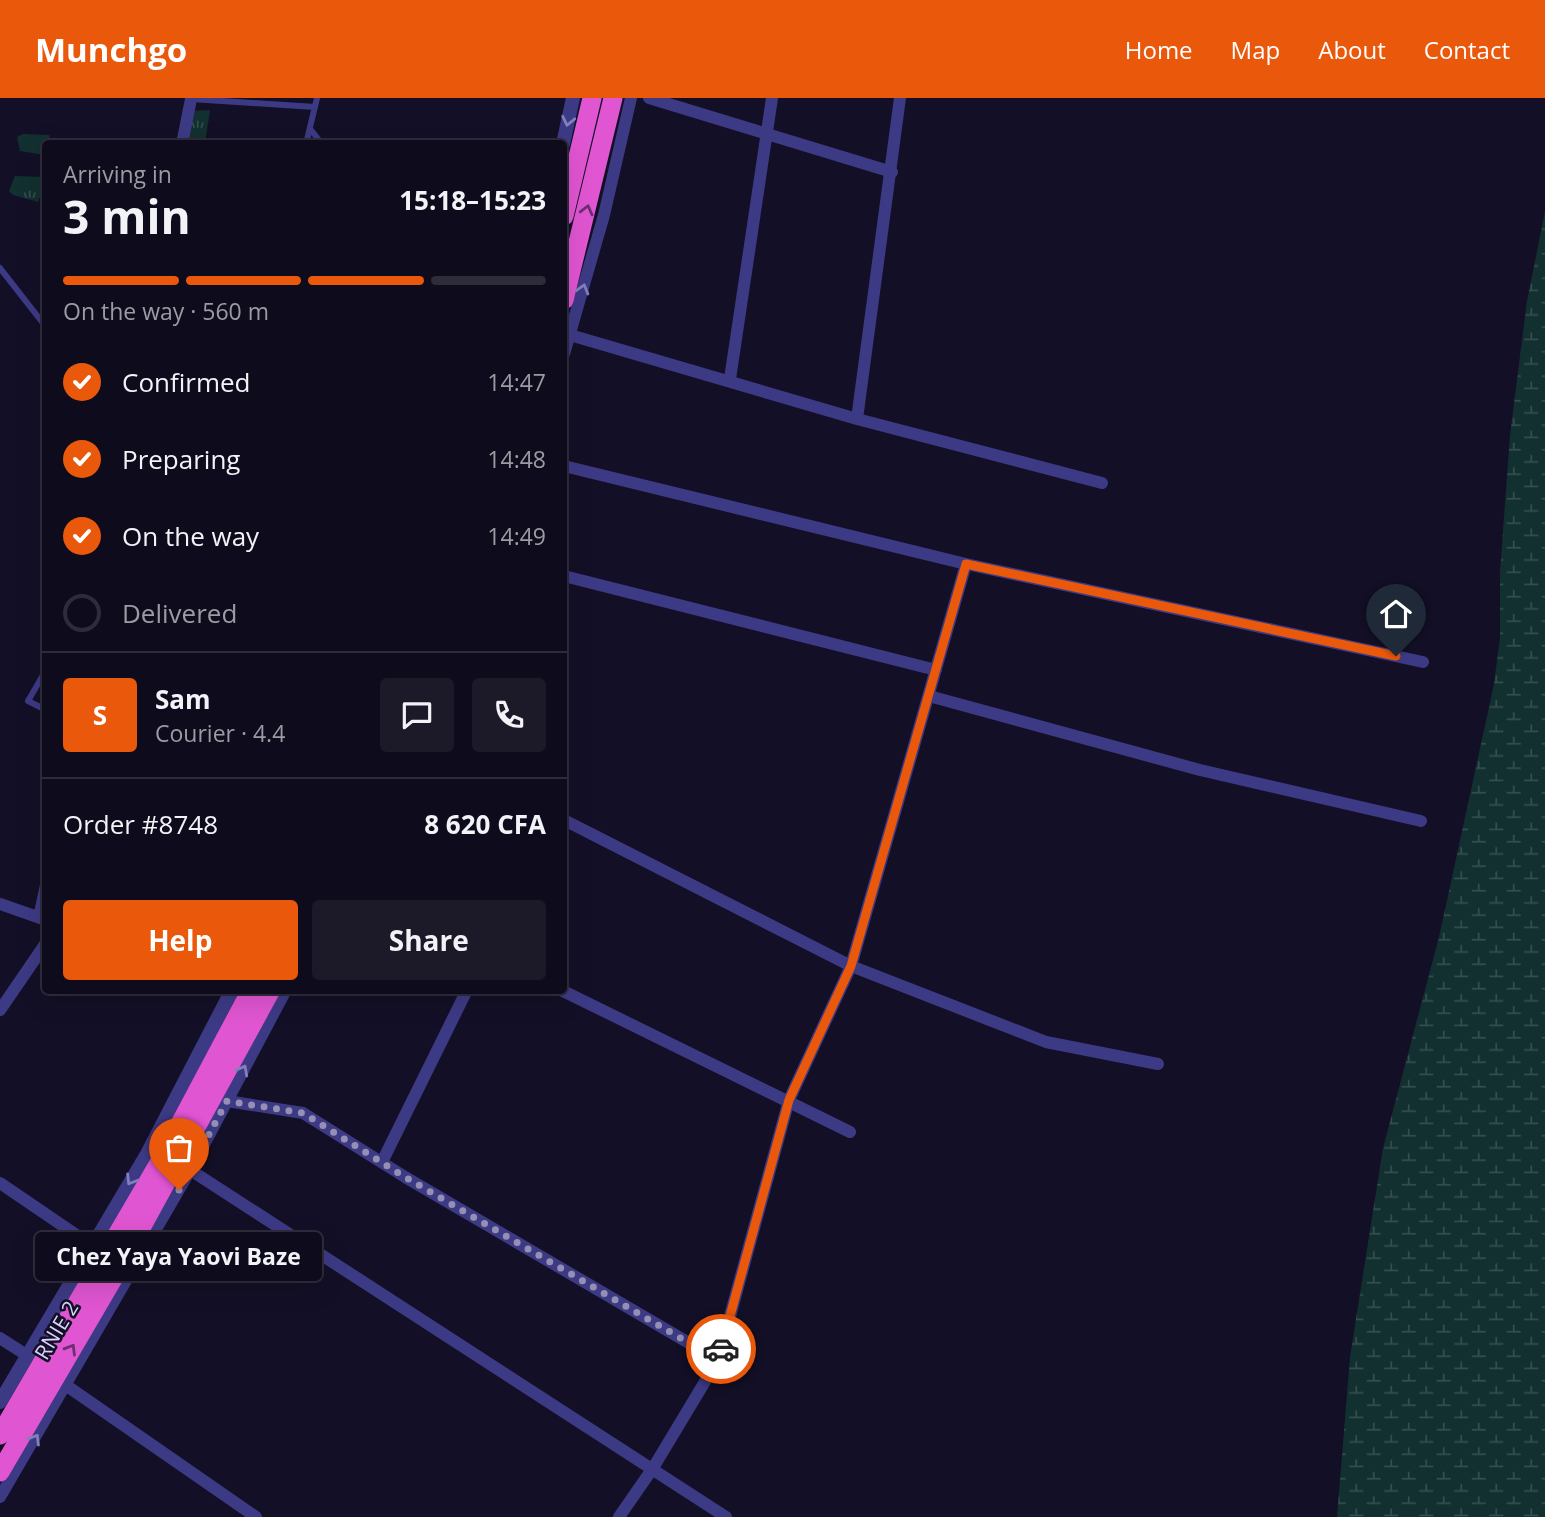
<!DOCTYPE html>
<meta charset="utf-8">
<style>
body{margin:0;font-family:"Open Sans",sans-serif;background:#1c1929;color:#f1f3f6;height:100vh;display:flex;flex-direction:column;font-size:26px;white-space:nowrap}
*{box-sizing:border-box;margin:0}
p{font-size:23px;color:#9b9ba3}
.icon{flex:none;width:38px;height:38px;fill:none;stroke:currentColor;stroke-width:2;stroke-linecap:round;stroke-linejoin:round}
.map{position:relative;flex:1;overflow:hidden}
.panel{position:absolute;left:42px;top:42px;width:525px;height:854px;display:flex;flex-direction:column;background:#0e0b1c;border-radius:7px;box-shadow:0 7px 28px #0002,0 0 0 2px #2e2b3b}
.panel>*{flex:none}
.pin{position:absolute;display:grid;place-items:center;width:60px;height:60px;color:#fff;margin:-72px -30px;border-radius:50% 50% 50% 0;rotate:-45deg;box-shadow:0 0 7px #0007}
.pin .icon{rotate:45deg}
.courier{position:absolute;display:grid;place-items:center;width:70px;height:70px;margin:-35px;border:5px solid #ea580c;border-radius:50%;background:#fff;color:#222;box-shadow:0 2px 9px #0007}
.bubble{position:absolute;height:49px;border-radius:7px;background:#0e0b1c;box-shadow:0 7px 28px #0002,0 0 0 2px #2e2b3b;font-size:23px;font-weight:700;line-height:49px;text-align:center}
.head em{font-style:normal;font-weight:700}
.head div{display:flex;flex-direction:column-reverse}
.head{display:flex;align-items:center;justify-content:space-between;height:119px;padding:0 21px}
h1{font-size:46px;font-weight:700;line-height:52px}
.bar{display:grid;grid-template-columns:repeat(4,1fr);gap:10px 7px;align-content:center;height:84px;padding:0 21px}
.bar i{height:9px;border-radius:5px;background:#2e2b3b}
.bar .active{background:#ea580c}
.bar p{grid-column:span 4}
.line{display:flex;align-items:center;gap:18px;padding:0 21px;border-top:2px solid #2e2b3b}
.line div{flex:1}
.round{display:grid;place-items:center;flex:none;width:74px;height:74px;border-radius:7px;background:#1c1929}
ol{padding:0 21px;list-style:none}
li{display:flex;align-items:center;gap:21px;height:77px}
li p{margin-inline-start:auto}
li .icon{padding:7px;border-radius:50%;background:#ea580c;color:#fff;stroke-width:4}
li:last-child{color:#9b9ba3}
li i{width:38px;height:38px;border:4px solid #2e2b3b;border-radius:50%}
.primary-button{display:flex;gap:14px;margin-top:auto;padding:14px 21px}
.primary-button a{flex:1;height:80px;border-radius:7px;background:#ea580c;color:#fff;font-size:28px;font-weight:700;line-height:80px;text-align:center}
.primary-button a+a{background:#1c1929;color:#f1f3f6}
header{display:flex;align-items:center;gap:42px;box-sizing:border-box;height:98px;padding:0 35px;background:#ea580c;color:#fff}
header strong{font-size:33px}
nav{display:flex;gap:38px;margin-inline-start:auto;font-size:24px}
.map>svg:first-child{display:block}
.grass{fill:url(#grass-tufts)}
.wetland{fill:url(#wetland-marsh)}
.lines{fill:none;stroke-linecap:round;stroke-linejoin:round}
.service{stroke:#3d3a85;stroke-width:6}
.minor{stroke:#3d3a85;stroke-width:12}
.tertiary{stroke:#3d3a85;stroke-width:14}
.trunk{stroke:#e055d1;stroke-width:19}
.oneway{stroke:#837fbc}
.oneway2{stroke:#6f2e73}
.done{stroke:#948fb3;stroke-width:7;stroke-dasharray:0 12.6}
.route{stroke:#ea580c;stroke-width:9}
.labels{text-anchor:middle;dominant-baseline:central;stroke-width:5;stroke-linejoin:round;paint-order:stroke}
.street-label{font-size:21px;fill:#d9d4ff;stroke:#130f26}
</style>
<header>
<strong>Munchgo</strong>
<nav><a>Home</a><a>Map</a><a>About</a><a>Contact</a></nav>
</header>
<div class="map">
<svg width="1545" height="1419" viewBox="0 0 1545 1419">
<defs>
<pattern id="grass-tufts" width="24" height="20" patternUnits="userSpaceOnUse" patternTransform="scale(1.75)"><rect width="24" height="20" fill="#12302f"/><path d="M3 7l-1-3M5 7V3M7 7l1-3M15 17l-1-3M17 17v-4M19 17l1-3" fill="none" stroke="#344d4e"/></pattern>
<pattern id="wetland-marsh" width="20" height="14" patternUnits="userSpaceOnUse" patternTransform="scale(1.75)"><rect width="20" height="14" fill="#12302f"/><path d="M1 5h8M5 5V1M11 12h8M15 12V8" fill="none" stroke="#344d4e"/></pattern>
</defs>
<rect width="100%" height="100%" fill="#130f26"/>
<path class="grass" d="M210,12L205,45L185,46L191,13Z
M23,36L49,37L51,45L46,46L45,57L20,53L17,39Z
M15,78L45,79V102L39,100L38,104L13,97L9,93Z"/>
<path class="wetland" d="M1545,113V1419H1337L1350,1259L1383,1050L1439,839L1494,586L1500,539V474L1510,337L1527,203Z"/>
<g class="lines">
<path class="service" d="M191,1L315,9
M311,32L322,46
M306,46L317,0
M0,170L46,229
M46,572L28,603L46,612
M36,819L46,773"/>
<path class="minor" d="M649,0L892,74
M182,46L191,1
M570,237L857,321L1102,385
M564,256L604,117L631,0
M730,281L772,0
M857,321L900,0
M564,368L966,466L1423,564
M564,478L936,572
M929,598L1200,672L1421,723
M564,722L851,868L1046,944L1158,966
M0,806L46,822
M561,892L850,1034
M0,912L46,845
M227,1003L303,1015L405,1079L718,1262
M178,1064L726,1419
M382,1064L467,892
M0,1085L91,1147
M0,1240L28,1258
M67,1288L256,1419
M0,1399L191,1071L286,892
M619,1419L653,1370L718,1262L789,1002L851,868L966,466"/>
<path class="tertiary" d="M563,46L573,0
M0,1304L147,1056L232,892"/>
<path class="trunk" d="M564,118L592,0
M564,202L613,0
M0,1337L162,1060L251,892
M0,1374L117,1174L271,892"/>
</g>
<defs><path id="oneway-chevron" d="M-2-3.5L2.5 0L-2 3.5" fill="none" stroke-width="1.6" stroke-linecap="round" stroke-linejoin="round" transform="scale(1.75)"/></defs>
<g class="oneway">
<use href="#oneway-chevron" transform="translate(568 23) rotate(102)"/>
<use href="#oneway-chevron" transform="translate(583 191) rotate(-74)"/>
<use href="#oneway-chevron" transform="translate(243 972) rotate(-62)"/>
<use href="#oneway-chevron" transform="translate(131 1082) rotate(122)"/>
<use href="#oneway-chevron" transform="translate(35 1341) rotate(-59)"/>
</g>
<g class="oneway2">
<use href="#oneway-chevron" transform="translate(587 112) rotate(-76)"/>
<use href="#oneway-chevron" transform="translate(71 1251) rotate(-59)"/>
</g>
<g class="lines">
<path class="done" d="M179,1092L227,1003L303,1015L405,1079L718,1262L721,1251"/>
<path class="route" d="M721,1251L789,1002L851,868L966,466L1396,558"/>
</g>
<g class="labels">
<g class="street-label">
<text transform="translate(56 1232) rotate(-59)">RNIE 2</text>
</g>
</g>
</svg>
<div class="pin" style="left:179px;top:1092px;background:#ea580c"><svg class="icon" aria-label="bag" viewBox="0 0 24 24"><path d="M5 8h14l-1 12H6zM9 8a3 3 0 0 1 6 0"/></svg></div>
<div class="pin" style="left:1396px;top:558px;background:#1f2937"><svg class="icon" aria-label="home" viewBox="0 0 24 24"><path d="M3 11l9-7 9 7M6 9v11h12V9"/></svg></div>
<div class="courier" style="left:721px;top:1251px"><svg class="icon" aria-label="car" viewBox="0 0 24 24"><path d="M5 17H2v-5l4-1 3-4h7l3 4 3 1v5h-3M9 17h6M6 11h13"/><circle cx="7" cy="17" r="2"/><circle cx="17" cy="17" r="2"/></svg></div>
<div class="bubble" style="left:35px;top:1134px;width:287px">Chez Yaya Yaovi Baze</div>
<section class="panel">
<div class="head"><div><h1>3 min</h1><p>Arriving in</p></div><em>15:18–15:23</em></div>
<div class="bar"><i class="active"></i><i class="active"></i><i class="active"></i><i></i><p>On the way · 560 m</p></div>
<ol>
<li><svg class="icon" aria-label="check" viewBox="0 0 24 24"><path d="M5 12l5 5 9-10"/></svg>Confirmed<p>14:47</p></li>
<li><svg class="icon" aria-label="check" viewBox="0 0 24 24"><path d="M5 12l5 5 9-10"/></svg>Preparing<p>14:48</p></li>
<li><svg class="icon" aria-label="check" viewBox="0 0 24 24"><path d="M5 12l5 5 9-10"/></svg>On the way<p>14:49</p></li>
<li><i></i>Delivered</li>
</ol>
<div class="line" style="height:126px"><b class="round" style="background:#ea580c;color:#fff">S</b><div><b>Sam</b><p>Courier · 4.4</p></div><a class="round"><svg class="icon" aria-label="chat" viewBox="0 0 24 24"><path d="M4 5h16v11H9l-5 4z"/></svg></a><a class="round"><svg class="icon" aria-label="phone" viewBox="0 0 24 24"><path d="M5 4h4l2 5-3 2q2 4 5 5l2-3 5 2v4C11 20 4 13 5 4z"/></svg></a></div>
<div class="line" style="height:91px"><div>Order #8748</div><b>8 620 CFA</b></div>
<div class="primary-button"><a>Help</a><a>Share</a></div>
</section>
</div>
